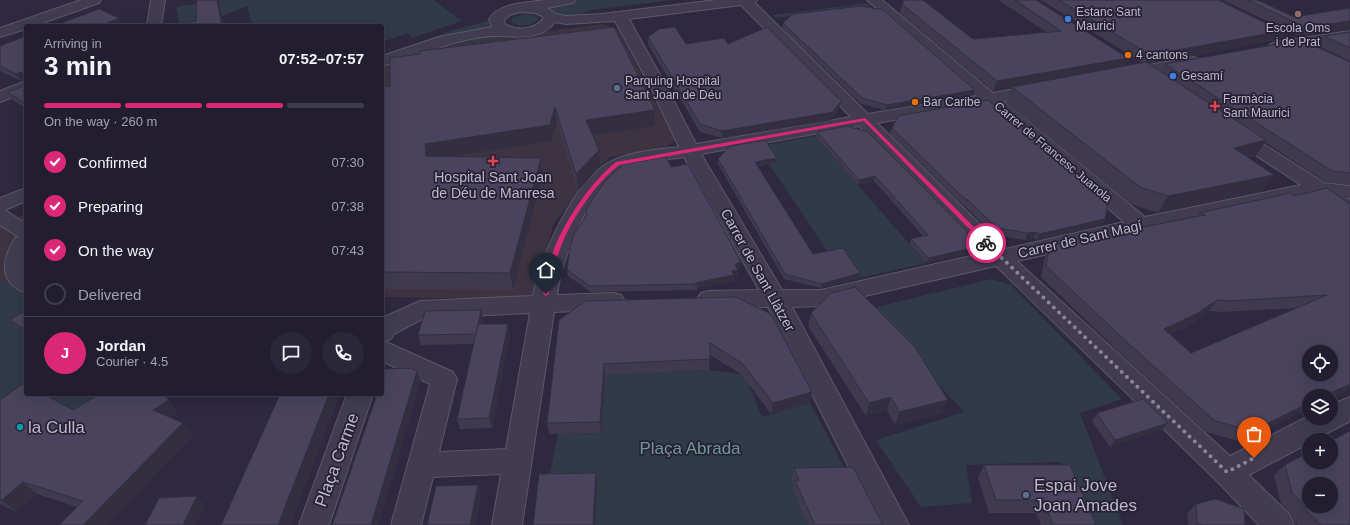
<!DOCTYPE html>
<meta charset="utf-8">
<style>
body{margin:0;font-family:Arial,sans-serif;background:#2a2738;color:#f1f3f6;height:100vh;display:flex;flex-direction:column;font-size:15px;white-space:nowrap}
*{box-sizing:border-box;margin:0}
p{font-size:13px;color:#a2a2ab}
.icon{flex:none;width:22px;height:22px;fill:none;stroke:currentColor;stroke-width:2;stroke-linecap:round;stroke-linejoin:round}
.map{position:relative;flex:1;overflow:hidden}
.sheet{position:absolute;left:24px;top:24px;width:360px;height:372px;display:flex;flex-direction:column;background:#221e30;border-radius:4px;box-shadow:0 4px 16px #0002,0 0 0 1px #3f3c4c}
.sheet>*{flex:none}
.fabs{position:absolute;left:1302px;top:345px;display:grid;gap:8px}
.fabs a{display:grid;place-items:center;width:36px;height:36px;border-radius:50%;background:#221e30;box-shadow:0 4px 16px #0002,0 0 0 1px #3f3c4c;font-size:20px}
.pin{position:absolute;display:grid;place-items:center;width:34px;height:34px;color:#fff;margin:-41px -17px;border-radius:50% 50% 50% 0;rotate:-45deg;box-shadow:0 0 4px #0007}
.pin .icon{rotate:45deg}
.courier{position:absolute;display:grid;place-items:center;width:40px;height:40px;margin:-20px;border:3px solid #db2777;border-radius:50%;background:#fff;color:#222;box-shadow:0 1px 5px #0007}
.head em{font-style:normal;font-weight:700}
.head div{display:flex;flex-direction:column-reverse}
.head{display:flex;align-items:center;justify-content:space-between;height:68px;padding:0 20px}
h1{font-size:26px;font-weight:700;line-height:30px}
.bar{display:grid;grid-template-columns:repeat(4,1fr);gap:6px 4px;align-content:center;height:48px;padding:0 20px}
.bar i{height:5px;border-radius:3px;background:#3f3c4c}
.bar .on{background:#db2777}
.bar p{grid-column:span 4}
.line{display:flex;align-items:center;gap:10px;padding:0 20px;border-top:1px solid #3f3c4c}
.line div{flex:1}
.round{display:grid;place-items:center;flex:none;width:42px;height:42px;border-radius:21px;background:#2a2738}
ol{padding:0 20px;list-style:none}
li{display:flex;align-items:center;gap:12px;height:44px}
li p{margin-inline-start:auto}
li .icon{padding:4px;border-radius:50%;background:#db2777;color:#fff;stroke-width:4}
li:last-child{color:#a2a2ab}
li i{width:22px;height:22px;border:2px solid #3f3c4c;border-radius:50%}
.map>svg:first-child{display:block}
.medical{fill:#3e3441}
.green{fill:#313a49}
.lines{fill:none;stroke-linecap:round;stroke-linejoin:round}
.street-casing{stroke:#5c576a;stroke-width:2}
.street{fill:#413c50;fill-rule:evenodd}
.wall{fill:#3f3a50;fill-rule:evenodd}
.shaded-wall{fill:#332f41}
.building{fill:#49435d;stroke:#332f41;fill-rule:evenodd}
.route{fill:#db2777}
.done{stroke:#8c869a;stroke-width:4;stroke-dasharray:0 7.2}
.education-dot{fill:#8d6e63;stroke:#262135;stroke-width:1.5}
.shop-dot{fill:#3f7fe0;stroke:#262135;stroke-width:1.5}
.food-dot{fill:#e8710a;stroke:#262135;stroke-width:1.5}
.service-dot{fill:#5c6f8a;stroke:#262135;stroke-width:1.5}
.health-dot{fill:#e0444e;stroke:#262135;stroke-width:1.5}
.culture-dot{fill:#0f9aa8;stroke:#262135;stroke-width:1.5}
.labels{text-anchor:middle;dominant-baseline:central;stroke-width:3.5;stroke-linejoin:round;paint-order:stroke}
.far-poi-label{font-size:12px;fill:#beb9ca;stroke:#262135;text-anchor:start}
.far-street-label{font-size:12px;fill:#beb9ca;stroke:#262135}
.poi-label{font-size:14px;fill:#beb9ca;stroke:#262135}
.street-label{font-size:14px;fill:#beb9ca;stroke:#262135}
.near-poi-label{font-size:17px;fill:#beb9ca;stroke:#262135;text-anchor:start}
.near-park-label{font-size:17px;fill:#729995;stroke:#262135}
.near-street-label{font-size:17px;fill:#beb9ca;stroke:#262135}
</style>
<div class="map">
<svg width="1350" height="525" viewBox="0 0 1350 525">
<rect width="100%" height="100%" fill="#2e2840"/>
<path class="medical" d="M603,24L618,30L675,140L664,148L610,157L586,180L553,225L534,299L382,297V65L433,47Z
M26,213V296L0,279V227Z"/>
<path class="green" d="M217,0H434L462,21L412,38L408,33L382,42V26H253L247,6L198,26H180L176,7Z
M577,0H672L592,10L578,15H562L542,7Z
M867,3L871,6L775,18L773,15Z
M524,14L535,15L538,19C532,27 519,27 511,22L512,18Z
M491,20L494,28L455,33L417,47L413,45L453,30Z
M478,34L518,36L433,47Z
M815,136L926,263L859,278L830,255L769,164L765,145Z
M0,279L26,296V394H111L0,491Z
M991,279L1011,285L1122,399L1080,413L1123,525H1092L1060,462L966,465L972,503L921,507L876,440L964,412L869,309Z
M709,370L741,374L747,380L762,417L810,403L850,478L793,492L808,525H595L597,484H548L558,434L601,433L605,375Z"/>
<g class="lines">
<defs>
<path id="street" d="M81,0H101L99,3L34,26H26V29L0,37V28Z
M151,0H165L161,26H147Z
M545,0H575L573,3L547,8L556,14L566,16L602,14L716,0H757L755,3L868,114L976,96L867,0H882L993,93L1038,85L1044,86L1046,90L1044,94L1003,101L1145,217L1301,185L1228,137L1225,133L1228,129L1234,128L1240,129L1324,183L1350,186V198H1347L1350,200V215L1343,214L1314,195L1017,261L1230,456L1309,416V418H1331V405L1350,397V421L1314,440H1309V443L1249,475L1290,515L1294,525H1259L1217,481L996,266L821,306L792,307L909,525H878L768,307H709L701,305L697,299L701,293L709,291L759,290L684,157C665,160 641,160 624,169C589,188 562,258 557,295L613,293L621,295L625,301L621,307L613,309L554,312L522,525H492L501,474L433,477L421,525H391L430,384L382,361V318L420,301L533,296C541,256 573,182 610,162C630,151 657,150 679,147L648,82L615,21L566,24L555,22C540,43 513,35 492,36C453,39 419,56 382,66V56L439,37L492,27L489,19C500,2 527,3 545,0ZM741,5L851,117L696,144L664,82L629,19ZM520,12L535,13L542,16L543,19C534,30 516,31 505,24L504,20L510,15ZM986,104L1124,222L1005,249L877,123ZM859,126L984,253L821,290H782L701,154ZM530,313L506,449L439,452L457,379L453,372L384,341L391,339L394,334L424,318Z
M1350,31V39L1276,52L1271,50L1268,47L1271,44L1276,42Z
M1193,57L1199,59L1201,62L1199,65L1127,79L1121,77L1119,74L1121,71L1127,69Z
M26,81V92L0,102V91Z
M26,188V201L5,210L26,224V262L23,273L26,274V293C0,283 0,263 15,238L19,237L0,225V198Z
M347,394H373L329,525H299Z"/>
</defs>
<use href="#street" class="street-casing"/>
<use href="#street" class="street"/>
</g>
<path class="wall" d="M998,0H1036L1128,58L1125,66L1143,63L1041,0H1218L1282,31L1276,40L1148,64L1161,72L1165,64L1350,62V185L1325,182L1265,142L1256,156L1249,158L1263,191L1158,213L1131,204L1006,103L1011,88L993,91L900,13L902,4L973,39L1046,32Z
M1223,0H1258L1294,17L1350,8V30L1299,36Z
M783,23L975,90L974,95L886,110L861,104L782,28Z
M1350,32V61L1318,46L1324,36Z
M26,36V83L24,80L21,81L0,71V46Z
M648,37L686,44H728L841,101L839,108L832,120L722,138L700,132L648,44Z
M420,54L655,126L592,135L599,150L600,166L578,191L557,123L552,141L451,157L541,158L543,174L513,290L382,289V87L390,86Z
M26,85V108L12,100L7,92Z
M847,126L968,249L966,254L926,263L910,244L911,239L923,236L874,181L858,185L816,137L817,132Z
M892,128L1105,219L1102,226L1036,240L1034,238L1025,240L994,235L965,206V207L890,134Z
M718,159L776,162L758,166L813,254L860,273L859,278L821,288L784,279L718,164Z
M671,167L740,268L738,269V276L734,277V281L697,288V290L591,292L568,276L567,270L586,216V211Z
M1294,196L1350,204V389L1331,399V396L1242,442L1206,432L1121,354L1041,277L1045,256L1050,245L1197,216L1199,213ZM1297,308L1191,353L1170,334L1190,325L1209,311L1222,312Z
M736,297L812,392L810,403L771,414L741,374L710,355L709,370L605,375L601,433L549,434L547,423L559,320Z
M26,310V333L16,327L10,320Z
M811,313L943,413L895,425L887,410L866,416L808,326Z
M484,321L483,324L510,334L492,428L460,429L457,419L474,344L421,345L418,335Z
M100,394H173L167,398L178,413L170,418L183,423L193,436L107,525H59L77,507L37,494L16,512L0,504V400L73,410Z
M1097,413L1162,430L1110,447L1092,421Z
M984,465L1096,525H1041L1036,513H989L978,478Z
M1285,465L1350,525H1298L1294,521L1291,514L1281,504L1274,475Z
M794,468L883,525H808L793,492L794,484L792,479Z
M1196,504L1245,525H1188L1187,514Z"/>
<path class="shaded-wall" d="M217,0H219L224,26H222Z
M119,18L123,25L121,26H100Z
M1350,21V30L1299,36L1305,27Z
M1282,31L1276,40L1145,64L1150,55Z
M1128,58L1124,68L1012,87L1011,88L993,91L997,81Z
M22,72L23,78L24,80L21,81L16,74Z
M975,90L974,95L886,110L887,105Z
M841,101L839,108L832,120L722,138V131Z
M555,107L557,123L552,141L429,160L426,156L425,144Z
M655,110V126L587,136L586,120Z
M1266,140L1256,156L1224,164L1234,148Z
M599,150L600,166L578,191L576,174Z
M541,158L543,174L513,290L510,273Z
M777,158L776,162L754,166L755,162Z
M1274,175L1263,191L1158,213L1168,196Z
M875,176L874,181L858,185L859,180Z
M1105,219L1102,226L1036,240L1039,234Z
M1037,232L1034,238L1025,240L1027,233Z
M968,249L966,254L926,263L928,258Z
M741,262L740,268L734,270L735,264Z
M738,270V276L734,277V281L697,288V284L695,283L732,271Z
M860,273L859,278L821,288L822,284Z
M1217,300L1209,311L1190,325L1157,340L1164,329Z
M481,310L484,321L479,344L476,334Z
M508,324L510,334L492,428L489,418Z
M604,364L605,375L601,433L600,422Z
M417,371L421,381L379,525H371Z
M1350,384V389L1331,399V396H1324Z
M812,392L810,403L771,414L773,403Z
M164,394H173L167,398L178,413L162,423L153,410Z
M329,394H340L291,525H278Z
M891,397L887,410L866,416L869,403Z
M948,400L943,413L895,425L899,412Z
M1309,403V409L1242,442L1252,431Z
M183,423L193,436L107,525H83Z
M1168,423L1162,430L1110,447L1115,440Z
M596,473L597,483L595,525H593Z
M23,482L37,494L16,512L2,500Z
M478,485L481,495L476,525H470Z
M197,496L205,506L196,525H183Z"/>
<path class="building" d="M197,0H217L222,26H187L186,23L196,21Z
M904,0H923L973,39L1061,31L1015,0H1036L1128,58L997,81L902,4Z
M1059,0H1218L1282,31L1150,55Z
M1248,0H1258L1294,17L1350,8V21L1305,27Z
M861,6L883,10L975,90L887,105L862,98L783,23L793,14Z
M99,9L119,18L100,26H54Z
M614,27L655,110L586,120L599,150L576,174L555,107L550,125L425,144L426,156L541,158L510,273L382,272V87L390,86V58L420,54V51Z
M675,27L686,44L724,38L728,44L767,27L841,101L833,112L722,131L700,124L648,37L659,29Z
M1350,32V48L1324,36Z
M26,36V79L23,78L22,72L16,74L0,66V46Z
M1301,40L1350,62V173L1332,171L1165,64Z
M1146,62L1266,140L1234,148L1274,175L1168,196L1140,187L1012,87Z
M26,85V104L7,92Z
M988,100L1108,201L1105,219L1039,234L1037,232L1027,233L997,228L967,199V201L892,128L898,116Z
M847,126L868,132L967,232L968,249L928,258L911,239L928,235L875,176L859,180L817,132Z
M765,140L777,158L755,162L813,254L843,248L860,273L822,284L785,274L718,159L730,146Z
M666,157L671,167L688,164L741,262L735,264L738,270L732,271L734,275L695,283L697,284L590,286L567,270L570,247L574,234L587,215L586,211L593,198L607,179L624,164Z
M1327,188L1350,204V384L1324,396H1309V403L1252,431L1215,421L1128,343L1046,266L1050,245L1205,215L1199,213L1290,193L1294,196ZM1327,295L1191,353L1164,329L1198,313L1217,300L1230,301ZM1309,352H1331V374H1309Z
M855,287L914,346L948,400L899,412L891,397L869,403L811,313L831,293Z
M736,297L771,314L812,392L773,403L742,363L710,343V359L604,364L600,422L547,423L559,320L585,301Z
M26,310V330L10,320Z
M481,310L476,334L418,335L425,311Z
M478,324H508L489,418L457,419Z
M412,368L417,371L371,525H332L377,394H382V379L385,369Z
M24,383L26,384V394H44L73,410L100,394H164L169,400L153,410L183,423L83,525H59L83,501L23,482L2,500L0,499V400Z
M280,394H329L278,525H221Z
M1143,399L1168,423L1115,440L1097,413Z
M1350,431V525H1321L1306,510L1303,503L1292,493L1285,465L1309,452V462H1331V441ZM1309,484H1331V506H1309Z
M984,465H1070L1096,525H1053L1044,500H996Z
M853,467L883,525H815L795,481L799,480L794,468Z
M596,473L593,525H533L539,474Z
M478,485L470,525H427L436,486Z
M197,496L183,525H145L159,498Z
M1216,499L1244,509L1245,525H1203L1197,523L1196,504Z"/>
<path class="route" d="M865,118L988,241V244H984L864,121L619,165C594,185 572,218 560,249C555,263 553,279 549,294L546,296L543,294C546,279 549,263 554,249C566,219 590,183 616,162Z"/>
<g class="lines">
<path class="done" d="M986,243L1227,472L1254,458"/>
</g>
<circle class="education-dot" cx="1298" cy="14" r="4"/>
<g class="shop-dot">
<circle cx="1068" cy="19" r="4"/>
<circle cx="1173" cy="76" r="4"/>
</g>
<g class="food-dot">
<circle cx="1128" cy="55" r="4"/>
<circle cx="915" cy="102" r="4"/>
</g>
<g class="service-dot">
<circle cx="617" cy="88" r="4"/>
<circle cx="1026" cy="495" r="4"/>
</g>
<g class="health-dot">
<path d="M1213 100h4v4h4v4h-4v4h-4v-4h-4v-4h4z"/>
<path d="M491 155h4v4h4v4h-4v4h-4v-4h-4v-4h4z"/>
</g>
<circle class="culture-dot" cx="20" cy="427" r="4"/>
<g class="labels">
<g class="far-poi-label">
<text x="1076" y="12">Estanc Sant<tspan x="1076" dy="14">Maurici</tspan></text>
<text x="1298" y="28" text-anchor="middle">Escola Oms<tspan x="1298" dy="14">i de Prat</tspan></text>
<text x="1136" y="55">4 cantons</text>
<text x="1181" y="76">Gesamí</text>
<text x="625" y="81">Parquing Hospital<tspan x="625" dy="14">Sant Joan de Déu</tspan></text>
<text x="1223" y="99">Farmàcia<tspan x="1223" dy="14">Sant Maurici</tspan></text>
<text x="923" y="102">Bar Caribe</text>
</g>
<g class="far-street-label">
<text transform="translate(1053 152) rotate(40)">Carrer de Francesc Juanola</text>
</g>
<g class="poi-label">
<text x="493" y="177">Hospital Sant Joan<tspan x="493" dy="16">de Déu de Manresa</tspan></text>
</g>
<g class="street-label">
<text transform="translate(1080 239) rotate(-13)">Carrer de Sant Magí</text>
<text transform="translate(758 270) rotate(61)">Carrer de Sant Llàtzer</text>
</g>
<g class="near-poi-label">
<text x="28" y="427">la Culla</text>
<text x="1034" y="485">Espai Jove<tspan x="1034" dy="20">Joan Amades</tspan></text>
</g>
<g class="near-park-label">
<text x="690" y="448">Plaça Abrada</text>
</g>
<g class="near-street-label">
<text transform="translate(337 460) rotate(-70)">Plaça Carme</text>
</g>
</g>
</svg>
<div class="fabs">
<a><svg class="icon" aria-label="locate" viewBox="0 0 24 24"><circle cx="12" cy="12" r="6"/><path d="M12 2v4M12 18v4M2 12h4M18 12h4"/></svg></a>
<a><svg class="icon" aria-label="layers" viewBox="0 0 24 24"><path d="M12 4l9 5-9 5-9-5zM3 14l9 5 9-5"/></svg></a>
<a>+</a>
<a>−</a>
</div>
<div class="pin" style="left:1254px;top:458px;background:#ea580c"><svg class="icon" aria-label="bag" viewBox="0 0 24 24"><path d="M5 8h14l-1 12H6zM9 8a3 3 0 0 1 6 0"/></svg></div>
<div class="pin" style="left:546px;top:294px;background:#1f2937"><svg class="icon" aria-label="home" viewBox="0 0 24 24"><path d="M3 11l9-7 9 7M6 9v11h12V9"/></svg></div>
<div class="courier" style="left:986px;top:243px"><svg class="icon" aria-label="bike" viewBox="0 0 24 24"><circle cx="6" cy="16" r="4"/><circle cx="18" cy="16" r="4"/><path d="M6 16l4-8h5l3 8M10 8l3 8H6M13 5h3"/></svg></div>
<section class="sheet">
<div class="head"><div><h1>3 min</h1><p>Arriving in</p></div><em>07:52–07:57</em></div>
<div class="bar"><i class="on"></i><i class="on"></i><i class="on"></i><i></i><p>On the way · 260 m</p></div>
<ol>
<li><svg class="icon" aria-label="check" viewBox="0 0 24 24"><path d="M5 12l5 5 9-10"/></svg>Confirmed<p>07:30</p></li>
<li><svg class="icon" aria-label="check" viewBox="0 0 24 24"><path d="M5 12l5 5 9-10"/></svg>Preparing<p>07:38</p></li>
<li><svg class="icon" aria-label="check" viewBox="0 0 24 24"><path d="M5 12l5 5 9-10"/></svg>On the way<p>07:43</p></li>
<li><i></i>Delivered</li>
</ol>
<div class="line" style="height:72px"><b class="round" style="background:#db2777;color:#fff">J</b><div><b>Jordan</b><p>Courier · 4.5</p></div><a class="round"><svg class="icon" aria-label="chat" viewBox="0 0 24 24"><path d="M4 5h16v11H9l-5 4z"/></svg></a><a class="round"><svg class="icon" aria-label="phone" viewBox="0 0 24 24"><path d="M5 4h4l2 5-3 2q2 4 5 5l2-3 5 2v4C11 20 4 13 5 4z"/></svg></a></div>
</section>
</div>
